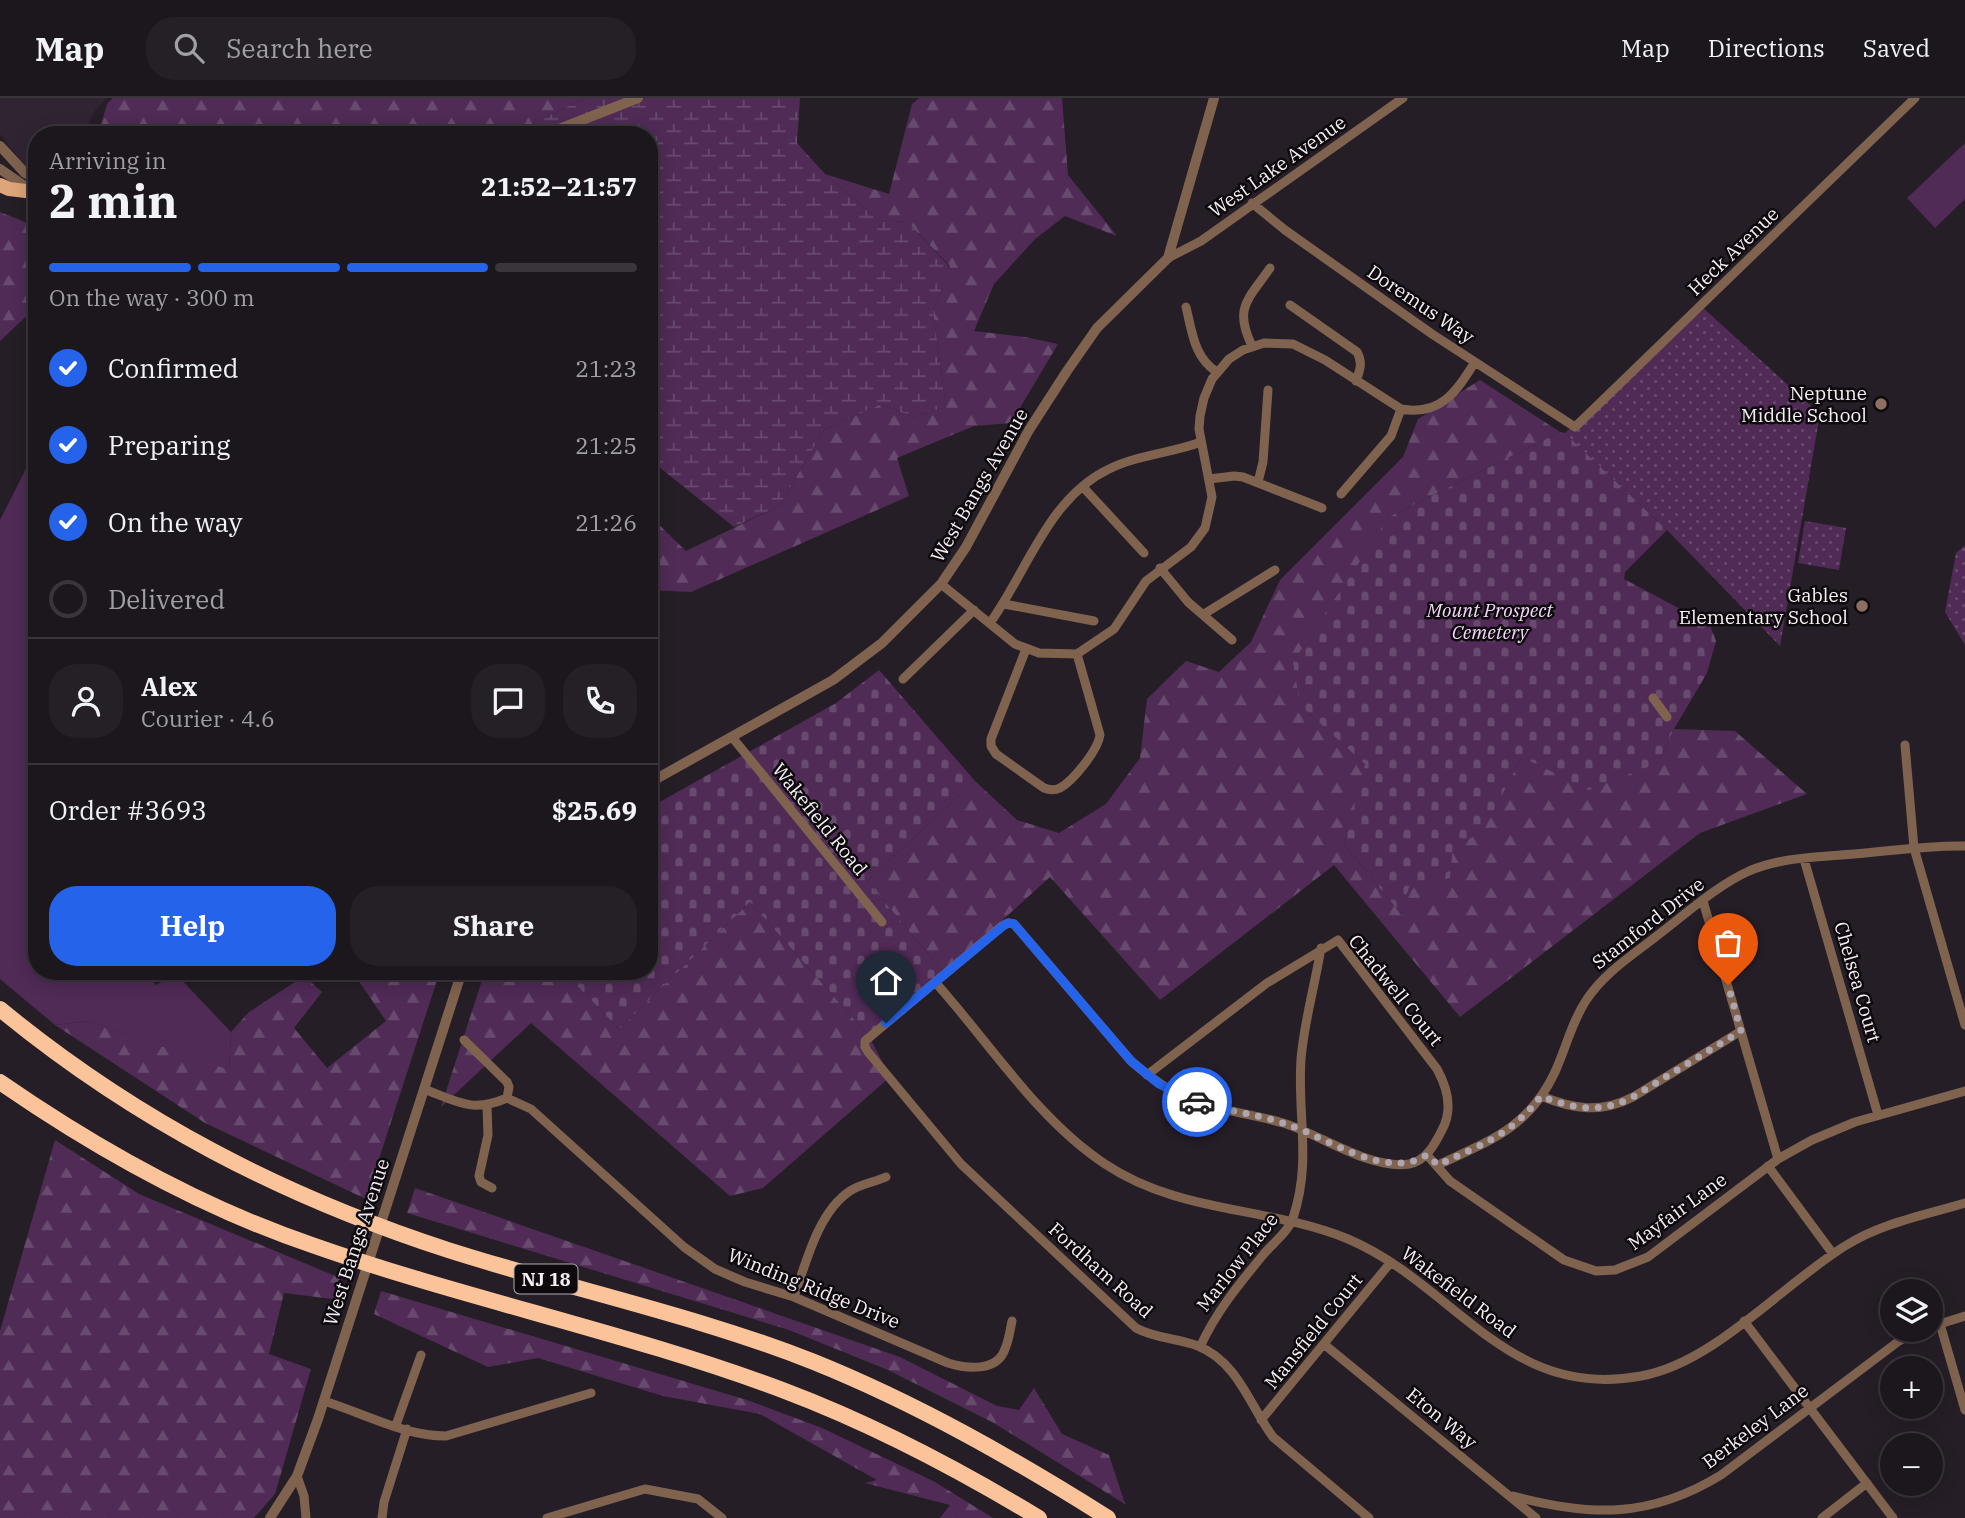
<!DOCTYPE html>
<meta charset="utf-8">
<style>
body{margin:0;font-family:"IBM Plex Serif",serif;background:#251f26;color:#f1f3f6;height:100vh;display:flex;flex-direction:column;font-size:26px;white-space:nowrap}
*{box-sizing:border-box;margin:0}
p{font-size:23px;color:#a09fa4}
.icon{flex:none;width:38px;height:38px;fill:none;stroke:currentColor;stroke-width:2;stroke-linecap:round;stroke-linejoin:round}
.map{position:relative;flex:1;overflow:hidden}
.details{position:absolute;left:28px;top:28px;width:630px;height:854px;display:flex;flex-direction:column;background:#1c161d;border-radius:28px;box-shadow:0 4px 18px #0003,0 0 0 2px #3a353b}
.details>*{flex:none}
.fabs{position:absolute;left:1880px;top:1181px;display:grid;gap:14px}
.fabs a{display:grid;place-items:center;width:63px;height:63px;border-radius:50%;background:#1c161d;box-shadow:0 4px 18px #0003,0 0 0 2px #3a353b;font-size:35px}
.pin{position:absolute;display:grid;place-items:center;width:60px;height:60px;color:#fff;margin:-72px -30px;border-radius:50% 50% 50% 0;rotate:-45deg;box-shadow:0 0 7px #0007}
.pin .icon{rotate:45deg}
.courier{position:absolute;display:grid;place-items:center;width:70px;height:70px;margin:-35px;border:5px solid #2563eb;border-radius:50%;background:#fff;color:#222;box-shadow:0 2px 9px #0007}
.overview em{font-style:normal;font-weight:700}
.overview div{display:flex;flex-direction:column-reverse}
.overview{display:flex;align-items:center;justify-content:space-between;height:119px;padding:0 21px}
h1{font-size:46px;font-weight:700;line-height:52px}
.bar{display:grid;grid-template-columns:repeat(4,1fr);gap:10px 7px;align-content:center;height:84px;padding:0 21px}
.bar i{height:9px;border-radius:5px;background:#3a353b}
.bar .active{background:#2563eb}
.bar p{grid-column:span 4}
.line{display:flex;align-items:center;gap:18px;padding:0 21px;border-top:2px solid #3a353b}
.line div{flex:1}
.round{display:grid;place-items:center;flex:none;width:74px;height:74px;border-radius:28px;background:#251f26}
ol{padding:0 21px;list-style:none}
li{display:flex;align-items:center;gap:21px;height:77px}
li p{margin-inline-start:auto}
li .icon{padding:7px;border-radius:50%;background:#2563eb;color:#fff;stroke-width:4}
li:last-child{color:#a09fa4}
li i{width:38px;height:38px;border:4px solid #3a353b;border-radius:50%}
.button{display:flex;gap:14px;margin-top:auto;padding:14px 21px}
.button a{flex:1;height:80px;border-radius:28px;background:#2563eb;color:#fff;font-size:28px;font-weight:700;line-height:80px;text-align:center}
.button a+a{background:#251f26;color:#f1f3f6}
header{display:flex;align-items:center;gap:42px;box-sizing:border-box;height:98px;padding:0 35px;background:#1c161d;border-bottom:2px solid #3a353b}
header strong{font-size:33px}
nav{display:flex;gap:38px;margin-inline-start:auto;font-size:24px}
.search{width:490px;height:63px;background:#251f26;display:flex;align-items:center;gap:18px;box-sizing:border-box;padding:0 24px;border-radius:28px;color:#a09fa4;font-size:26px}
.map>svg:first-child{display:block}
.built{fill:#302432}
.grass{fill:#4f2b56}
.forest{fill:url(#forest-firs)}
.wetland{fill:url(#wetland-marsh)}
.cemetery{fill:url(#cemetery-stones)}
.park{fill:url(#park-dots)}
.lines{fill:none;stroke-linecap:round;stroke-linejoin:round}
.minor{stroke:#7f634f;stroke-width:9}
.tertiary{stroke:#7f634f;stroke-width:10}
.primary{stroke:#dfa57a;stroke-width:14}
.motorway{stroke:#fbc39a;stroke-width:16}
.done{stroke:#ada6ae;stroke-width:7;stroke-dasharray:0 12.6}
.route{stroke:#2563eb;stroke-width:9}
.education-dot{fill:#8d6e63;stroke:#0d090d;stroke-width:2.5}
.labels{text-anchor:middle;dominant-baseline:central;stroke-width:5;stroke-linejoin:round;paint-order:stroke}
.shield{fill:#0d090d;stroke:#afabb0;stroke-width:2}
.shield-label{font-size:18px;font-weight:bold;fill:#f5f0f6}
.street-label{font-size:19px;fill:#f5f0f6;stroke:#0d090d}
.poi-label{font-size:19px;fill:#f5f0f6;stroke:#0d090d;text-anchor:end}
.park-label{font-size:19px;font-style:italic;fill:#f4d8fa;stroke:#0d090d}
</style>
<header>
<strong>Map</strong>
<div class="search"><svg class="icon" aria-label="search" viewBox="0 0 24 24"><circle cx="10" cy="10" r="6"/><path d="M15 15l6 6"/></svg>Search here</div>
<nav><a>Map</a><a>Directions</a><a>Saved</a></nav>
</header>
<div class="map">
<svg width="1965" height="1420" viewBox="0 0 1965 1420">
<defs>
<pattern id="forest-firs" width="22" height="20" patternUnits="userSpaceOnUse" patternTransform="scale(1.75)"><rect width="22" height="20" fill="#4f2b56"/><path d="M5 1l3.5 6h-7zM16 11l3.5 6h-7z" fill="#694a6f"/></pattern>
<pattern id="wetland-marsh" width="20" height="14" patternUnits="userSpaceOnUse" patternTransform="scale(1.75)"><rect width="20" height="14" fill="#4f2b56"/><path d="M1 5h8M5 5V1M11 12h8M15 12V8" fill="none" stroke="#694a6f"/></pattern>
<pattern id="cemetery-stones" width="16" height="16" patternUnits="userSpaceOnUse" patternTransform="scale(1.75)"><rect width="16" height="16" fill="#4f2b56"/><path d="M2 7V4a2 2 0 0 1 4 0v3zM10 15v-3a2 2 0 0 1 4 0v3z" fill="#694a6f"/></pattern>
<pattern id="park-dots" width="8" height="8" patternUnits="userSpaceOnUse" patternTransform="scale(1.75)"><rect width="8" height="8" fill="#4f2b56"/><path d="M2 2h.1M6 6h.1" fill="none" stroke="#694a6f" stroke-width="1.8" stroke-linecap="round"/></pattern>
</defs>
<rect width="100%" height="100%" fill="#261e27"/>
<path class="built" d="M0,0H106L94,14L83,37H37V73L24,67L0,36Z"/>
<path class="grass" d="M1965,45V101L1935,130L1907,100Z
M37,349V873H143L156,887L176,876L231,934L229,973L89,923L55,927L0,881V422Z"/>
<path class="forest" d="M113,0H585L510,37H98L107,6Z
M919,0H1062L1068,77L1117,138L1065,118L1035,141L994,186L974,233L1025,239L1058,246L1011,325L974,328L897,360L909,398L691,494L649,492V417L686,453L779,408L824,332L881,306L913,319L946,309L933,213L950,168L907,124L879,122L825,76L889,96L912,6Z
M0,114L30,126L37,121V208L0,243Z
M1480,282L1560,334L1389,419L1300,607L1366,666L1344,746L1401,816L1408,789L1452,748L1482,734L1522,659L1658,665L1674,631L1735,633L1807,696L1700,735L1460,919L1334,767L1160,902L1050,779L944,875L867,783L975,683L1017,722L1059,735L1106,706L1140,660L1147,601L1186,563L1219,574L1251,544L1280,482L1403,359L1418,321Z
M750,804L869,938L890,979L763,1090L730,1098L531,925L441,1009L485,873H563L619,931Z
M352,873H440L366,1101L205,1025L55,927L89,923L229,972L231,934L249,914L304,878L322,894L294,930L327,970L386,923Z
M55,1042L139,1096L340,1180L333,1201L284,1195L269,1256L311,1271L275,1396L254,1420H0V1233Z
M415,1090L900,1259L997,1308L1019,1312L1034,1290L1062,1336L1109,1357L1125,1406L992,1324L888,1272L789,1232L407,1115Z
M381,1193L747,1302L822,1330L935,1384L993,1420H940L950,1407L865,1385L877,1382L760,1316L663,1298L538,1260L488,1269L374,1216Z"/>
<path class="wetland" d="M585,0H800L797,45L825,76L879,122L907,124L950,169L933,213L946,309L913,319L881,306L824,332L779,408L734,429L649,361V37H510Z"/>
<path class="cemetery" d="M1560,334L1565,335L1667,432L1625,474L1624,481L1710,527L1716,543L1707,575L1674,631L1658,665L1589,692L1522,659L1482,735L1453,748L1450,780L1409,789L1401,816L1344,746L1365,666L1300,607L1293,564L1389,419Z
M879,572L975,683L867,783L944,875L869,938L750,804L619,931L563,873H649V710L836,605Z"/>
<path class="park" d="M1701,208L1820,316L1780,548L1667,432L1565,335Z
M1805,423L1846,430L1839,472L1798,465Z
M1965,447V547L1945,514L1956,455Z"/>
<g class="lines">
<path class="minor" d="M1252,105L1285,132L1432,236L1575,329L1915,0
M1168,160L1201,143L1403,0
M1290,207L1357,254C1363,265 1360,272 1356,283
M1186,209C1192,233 1194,260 1217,274
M1252,248C1233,209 1249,201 1270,170
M1209,381L1234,378L1243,379L1322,410
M1258,384L1263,364L1268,292
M1083,389L1144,455
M1341,396L1391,338L1401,311
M1160,470L1188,504L1232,542
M941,486L1015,546L1039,555L1077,556L1114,531L1146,483L1191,449L1205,430L1212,399L1199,331L1200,318L1204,300L1212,281L1229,261L1243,252L1264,245L1293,246L1325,262L1401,311C1441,318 1456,294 1475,264
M1004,506L1094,523
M1204,516L1275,472
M990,525C1027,474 1048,400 1109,371C1137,357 1172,355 1201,344
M1026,551L991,641V648L996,656L1044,690C1049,692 1054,693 1060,690C1073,683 1098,652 1100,637L1077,556
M903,581L974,512
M1653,600L1667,619
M732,639L882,824
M1905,647L1914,750L1965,927
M1804,761L1878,1017
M1703,803L1778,1061
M935,884C989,944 1037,1021 1105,1066C1180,1116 1267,1108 1348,1141C1456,1187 1507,1303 1641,1278C1714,1265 1782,1187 1845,1148C1881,1125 1925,1117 1965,1105
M464,942L507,984L509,989L507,1000
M1147,977L1267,885L1338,842L1437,971C1448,991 1453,1012 1442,1032C1435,1046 1426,1063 1409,1066C1369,1072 1320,1036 1283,1025C1250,1015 1216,1013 1184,999C1164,990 1147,977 1131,963L1014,826L1008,825L1002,828L865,943V949L868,954L961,1066L1136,1230C1156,1241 1178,1240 1198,1248C1238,1264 1250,1308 1273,1339L1369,1420
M424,991C458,1004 472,1015 507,1000L531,1011L684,1149L715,1171L745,1184L794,1199L948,1265C967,1271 997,1274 1005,1251C1009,1242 1010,1232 1012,1223
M1541,998C1573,1011 1600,1016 1633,999L1741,933
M487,1008L488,1037L479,1078L481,1084L492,1090
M1427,1057L1450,1083L1564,1162L1596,1173L1615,1172L1648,1159L1778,1061L1812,1042L1855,1024L1965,993
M1438,1067C1489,1043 1529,1030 1555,974C1566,950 1572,923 1587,901C1605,874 1633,857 1658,837C1687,815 1716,788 1749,773C1782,759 1819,759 1854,756C1891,753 1928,747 1965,748
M1768,1068L1833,1156
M794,1199C806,1165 818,1114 850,1093C860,1086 875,1084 886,1079
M1744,1223L1893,1420
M1940,1226L1965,1312
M1930,1229L1965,1218
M1325,1247L1536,1420
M1200,1249C1216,1214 1239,1186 1263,1157C1272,1146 1289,1133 1293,1120C1312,1063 1297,1017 1301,961C1304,924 1315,887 1321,850
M324,1303C363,1315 404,1338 446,1338L591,1295
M1261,1322L1391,1164
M396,1327L421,1257
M297,1378L304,1398L306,1420
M1513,1398C1591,1419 1651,1420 1721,1377L1899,1243L1920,1232
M382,1420L384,1404L407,1331
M547,1420L645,1391L698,1401L722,1420
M1822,1420L1867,1385"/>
<path class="tertiary" d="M544,37L638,0
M0,48L25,75L37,81
M0,71L32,93
M649,685L833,582L882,545L941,486L966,449L1029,332L1067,273L1097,230L1168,160L1214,0
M270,1420L297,1378L318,1321L462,873"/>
<path class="primary" d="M0,87L9,91L34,94"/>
<path class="motorway" d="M0,911C135,1022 282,1098 448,1152C570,1191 695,1217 814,1264C918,1306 1014,1361 1108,1420
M0,984C97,1051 200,1109 312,1147C468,1202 631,1235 785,1293C875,1327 958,1371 1039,1420"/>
</g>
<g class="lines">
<path class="done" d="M1197,1004C1226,1013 1257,1016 1286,1026C1327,1039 1385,1083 1427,1057L1438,1067C1480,1047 1512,1037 1541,998C1573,1011 1600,1016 1633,999L1741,933L1728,887"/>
<path class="route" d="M886,925L1003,828L1008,825L1014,826L1131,963L1159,986L1197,1004"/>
</g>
<g class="education-dot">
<circle cx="1881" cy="306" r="7"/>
<circle cx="1862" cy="508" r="7"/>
</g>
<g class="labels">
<rect class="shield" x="514.5" y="1166.5" width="63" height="29" rx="5"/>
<g class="shield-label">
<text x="546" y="1181">NJ 18</text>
</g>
<g class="street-label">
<text transform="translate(1277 68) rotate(-35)">West Lake Avenue</text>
<text transform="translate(1733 153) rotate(-44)">Heck Avenue</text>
<text transform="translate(1421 206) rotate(34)">Doremus Way</text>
<text transform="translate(979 387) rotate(-60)">West Bangs Avenue</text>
<text transform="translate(820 721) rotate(51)">Wakefield Road</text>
<text transform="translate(1648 825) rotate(-38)">Stamford Drive</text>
<text transform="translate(1858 884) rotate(74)">Chelsea Court</text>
<text transform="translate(1396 892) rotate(51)">Chadwell Court</text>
<text transform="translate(1677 1113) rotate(-36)">Mayfair Lane</text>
<text transform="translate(356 1144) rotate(-72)">West Bangs Avenue</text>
<text transform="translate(1237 1164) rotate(-52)">Marlow Place</text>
<text transform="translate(1101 1172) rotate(42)">Fordham Road</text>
<text transform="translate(814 1190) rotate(22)">Winding Ridge Drive</text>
<text transform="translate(1459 1194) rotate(37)">Wakefield Road</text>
<text transform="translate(1313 1233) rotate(-51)">Mansfield Court</text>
<text transform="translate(1442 1320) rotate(39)">Eton Way</text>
<text transform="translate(1755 1328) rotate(-37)">Berkeley Lane</text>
</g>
<g class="poi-label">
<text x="1867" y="295">Neptune<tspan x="1867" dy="22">Middle School</tspan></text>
<text x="1848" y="497">Gables<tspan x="1848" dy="22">Elementary School</tspan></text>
</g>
<g class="park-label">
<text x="1490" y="512">Mount Prospect<tspan x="1490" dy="22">Cemetery</tspan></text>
</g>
</g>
</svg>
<div class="fabs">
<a><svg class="icon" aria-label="layers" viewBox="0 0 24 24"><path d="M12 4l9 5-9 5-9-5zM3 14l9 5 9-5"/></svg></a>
<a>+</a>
<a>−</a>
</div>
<div class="pin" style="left:1728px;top:887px;background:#ea580c"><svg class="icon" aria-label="bag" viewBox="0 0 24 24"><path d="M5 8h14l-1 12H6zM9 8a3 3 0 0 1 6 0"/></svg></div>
<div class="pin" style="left:886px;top:925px;background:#1f2937"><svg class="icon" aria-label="home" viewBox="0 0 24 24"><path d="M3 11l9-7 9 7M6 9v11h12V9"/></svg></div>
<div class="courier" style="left:1197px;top:1004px"><svg class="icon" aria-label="car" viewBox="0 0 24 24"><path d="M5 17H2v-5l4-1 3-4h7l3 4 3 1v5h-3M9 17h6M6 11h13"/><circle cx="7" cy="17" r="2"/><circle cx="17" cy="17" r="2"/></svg></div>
<section class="details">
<div class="overview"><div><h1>2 min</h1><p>Arriving in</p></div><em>21:52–21:57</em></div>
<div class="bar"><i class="active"></i><i class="active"></i><i class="active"></i><i></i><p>On the way · 300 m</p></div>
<ol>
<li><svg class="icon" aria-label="check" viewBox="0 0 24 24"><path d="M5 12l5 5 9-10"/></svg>Confirmed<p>21:23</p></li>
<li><svg class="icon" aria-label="check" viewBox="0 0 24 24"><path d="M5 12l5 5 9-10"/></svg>Preparing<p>21:25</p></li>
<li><svg class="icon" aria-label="check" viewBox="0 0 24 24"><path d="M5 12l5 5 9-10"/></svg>On the way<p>21:26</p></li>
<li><i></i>Delivered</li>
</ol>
<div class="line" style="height:126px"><a class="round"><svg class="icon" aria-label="person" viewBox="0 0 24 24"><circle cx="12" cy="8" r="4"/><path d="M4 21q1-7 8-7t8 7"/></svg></a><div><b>Alex</b><p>Courier · 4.6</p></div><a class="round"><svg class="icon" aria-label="chat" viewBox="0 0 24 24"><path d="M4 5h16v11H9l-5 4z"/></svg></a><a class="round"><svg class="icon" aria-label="phone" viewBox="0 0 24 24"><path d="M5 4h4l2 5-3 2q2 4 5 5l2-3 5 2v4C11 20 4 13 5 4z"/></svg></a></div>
<div class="line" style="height:91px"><div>Order #3693</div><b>$25.69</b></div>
<div class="button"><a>Help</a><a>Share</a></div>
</section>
</div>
